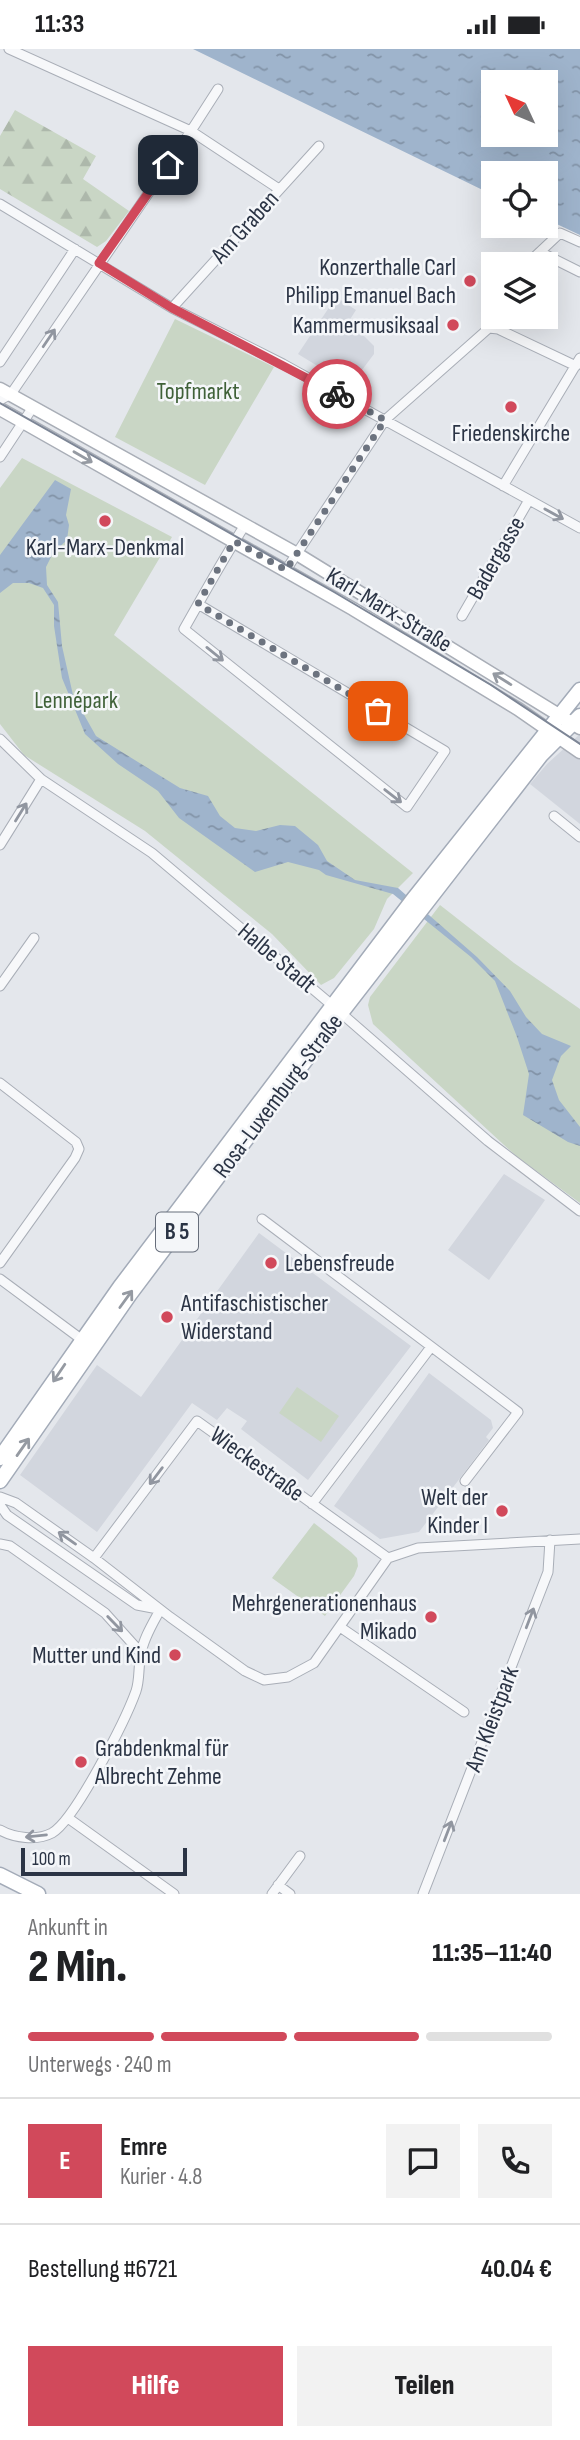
<!DOCTYPE html>
<html lang="de">
<meta charset="utf-8">
<style>
body{margin:0;font-family:"Sofia Sans Condensed",sans-serif;background:#f2f2f2;color:#202124;height:100vh;display:flex;flex-direction:column;font-size:26px;white-space:nowrap}
*{box-sizing:border-box;margin:0}
p{font-size:23px;color:#757577}
.icon{flex:none;width:38px;height:38px;fill:none;stroke:currentColor;stroke-width:2;stroke-linecap:round;stroke-linejoin:round}
.map{position:relative;height:1845px;overflow:hidden}
.drawer{display:flex;flex-direction:column;background:#fff;flex:1}
.drawer>*{flex:none}
.needle{width:46px;rotate:314deg}
.controls{position:absolute;left:481px;top:21px;display:grid;gap:14px}
.controls a{display:grid;place-items:center;width:77px;height:77px;border-radius:0px;background:#fff;box-shadow:0 7px 28px #0002;font-size:35px}
.scale{position:absolute;left:21px;bottom:18px;width:166px;box-sizing:border-box;padding-left:7px;border:4px solid #2b3445;border-top:0;font-size:19px;line-height:24px;white-space:nowrap;color:#2b3445;-webkit-text-stroke:5px #f4f6f9;paint-order:stroke}
.pin{position:absolute;display:grid;place-items:center;width:60px;height:60px;color:#fff;margin:-30px;border-radius:14px;box-shadow:0 4px 10px #0006}
.courier{position:absolute;display:grid;place-items:center;width:70px;height:70px;margin:-35px;border:5px solid #d1495b;border-radius:50%;background:#fff;color:#222;box-shadow:0 2px 9px #0007}
.summary em{font-style:normal;font-weight:800}
.summary div{display:flex;flex-direction:column-reverse}
.summary{display:flex;align-items:center;justify-content:space-between;height:119px;padding:0 28px}
h1{font-size:46px;font-weight:800;line-height:52px}
.bar{display:grid;grid-template-columns:repeat(4,1fr);gap:10px 7px;align-content:center;height:84px;padding:0 28px}
.bar i{height:9px;border-radius:5px;background:#e0e0e0}
.bar .on{background:#d1495b}
.bar p{grid-column:span 4}
.line{display:flex;align-items:center;gap:18px;padding:0 28px;border-top:2px solid #e0e0e0}
.line div{flex:1}
.round{display:grid;place-items:center;flex:none;width:74px;height:74px;border-radius:0px;background:#f2f2f2}
.primary-button{display:flex;gap:14px;margin-top:auto;padding:14px 28px}
.primary-button a{flex:1;height:80px;border-radius:0px;background:#d1495b;color:#fff;font-size:28px;font-weight:800;line-height:80px;text-align:center}
.primary-button a+a{background:#f2f2f2;color:#202124}
.status{display:flex;justify-content:space-between;align-items:center;height:49px;padding:0 35px;background:#fff;direction:ltr}
.status svg{height:19px;fill:currentColor}
.map>svg:first-child{display:block}
.built{fill:#d2d6de}
.green{fill:#c9d6c5}
.forest{fill:url(#forest-firs)}
.water{fill:url(#water-ripples);fill-rule:evenodd}
.lines{fill:none;stroke-linecap:round;stroke-linejoin:round}
.street-casing{stroke:#a9aeb7;stroke-width:11}
.secondary-casing{stroke:#a9aeb7;stroke-width:15}
.primary-casing{stroke:#a3abb8;stroke-width:17}
.street{stroke:#f7f8fa;stroke-width:9}
.secondary{stroke:#fff;stroke-width:12}
.primary{stroke:#fff;stroke-width:14}
.tram{stroke:#7d8696;stroke-width:2}
.oneway{stroke:#9196a0}
.oneway2{stroke:#959aa2}
.done{stroke:#6c737f;stroke-width:7;stroke-dasharray:0 12.6}
.route{stroke:#d1495b;stroke-width:9}
.poi-dot{fill:#d1495b;stroke:#f4f6f9;stroke-width:2.5}
.labels{text-anchor:middle;dominant-baseline:central;stroke-width:5;stroke-linejoin:round;paint-order:stroke}
.shield{fill:#f4f6f9;stroke:#676e7b;stroke-width:2}
.shield-label{font-size:23px;font-weight:bold;fill:#2b3445}
.street-label{font-size:24px;fill:#2b3445;stroke:#f4f6f9}
.poi-label{font-size:24px;fill:#2b3445;stroke:#f4f6f9;text-anchor:end}
.park-label{font-size:24px;fill:#3f6138;stroke:#f4f6f9}
</style>
<div class="status"><b>11:33</b><svg viewBox="0 0 49 12"><path d="M0 12V9h3v3zM5 12V6h3v6zM10 12V3h3v9zM15 12V0h3v12zM26 1h20v11H26zM47 4h2v5h-2z"/></svg></div>
<div class="map">
<svg width="580" height="1845" viewBox="0 0 580 1845">
<defs>
<pattern id="forest-firs" width="22" height="20" patternUnits="userSpaceOnUse" patternTransform="scale(1.75)"><rect width="22" height="20" fill="#c9d6c5"/><path d="M5 1l3.5 6h-7zM16 11l3.5 6h-7z" fill="#adb8ab"/></pattern>
<pattern id="water-ripples" width="26" height="14" patternUnits="userSpaceOnUse" patternTransform="scale(1.75)"><rect width="26" height="14" fill="#9fb4cc"/><path d="M2 4q2-2 4 0t4 0M15 11q2-2 4 0t4 0" fill="none" stroke="#8293a7"/></pattern>
</defs>
<rect width="100%" height="100%" fill="#e4e7ec"/>
<path class="built" d="M336,248L356,261L349,272L374,297V305L350,337L298,305Z
M580,685V775L530,735L547,715Z
M504,1125L545,1151L489,1231L448,1201Z
M259,1184L411,1297L308,1431L241,1380L247,1372L227,1359L217,1371L192,1354L97,1483L20,1426L97,1316L141,1348Z
M429,1324L491,1371L493,1379L486,1388L489,1391L419,1483L380,1490L334,1457Z"/>
<path class="green" d="M175,270L274,318L205,436L115,388Z
M22,409L172,488L114,586L413,824L387,850L374,880L334,929L321,936L272,885L145,782L24,706L0,675V439Z
M440,856L514,914L580,960V1154L516,1107L373,975L368,956L370,948Z
M297,1338L339,1367L321,1393L279,1364Z
M314,1474L351,1503L357,1509L358,1517L354,1527L325,1567L272,1529Z"/>
<path class="forest" d="M15,61L96,107L83,130L129,162L106,192L97,198L0,140V87Z"/>
<path class="water" d="M193,0H580V186L546,170V124H494L493,146ZM546,33V86H494V33Z
M55,431L71,440L66,466L69,476L67,491L53,504L46,518L47,536L58,553L62,597L73,646L96,687L180,739L208,747L220,767L235,779L256,782L280,776L295,777L318,796L327,812L355,831L398,839L477,908L510,942L526,968L542,985L571,997L561,1007L552,1031L559,1051L580,1078V1097L568,1093L523,1066L529,1025L517,988L495,932L471,908L393,845L326,826L319,821L288,813L255,823L179,769L158,742L118,715L85,685L62,629L54,577V556L43,539L29,534H13L0,544V506Z"/>
<g class="lines">
<defs>
<path id="street" d="M9,0L191,82L279,140
M0,155L172,259L283,315L580,479
M540,203L580,223
M527,215L560,184L580,193
M172,259L319,97
M489,279L498,280L576,317
M0,313L75,200
M0,351L11,345L191,82L218,40
M0,408L33,358
M503,437L580,309
M286,521L385,371L489,279L496,268
M198,555L445,702L407,758L184,580C204,545 223,510 245,476
M462,567L529,451
M0,690L41,730L152,804L333,957L488,1092L580,1162
M554,767L580,788
M0,796L41,730
M0,937L34,889
M0,1034L76,1093L79,1100L75,1109L0,1214
M262,1170L518,1363L465,1432
M0,1230L81,1290
M0,1448L16,1454L94,1509L170,1568L245,1622L264,1631L288,1628L314,1614L388,1509L418,1499L580,1490
M312,1455L431,1298
M0,1456L7,1466L137,1556L158,1560
M0,1495L10,1497L105,1564L141,1604
M94,1509L197,1372L388,1509
M340,1578L464,1663
M68,1769L174,1845
M0,1781C14,1789 37,1792 52,1784C75,1771 126,1670 136,1642C140,1630 138,1618 141,1605C143,1590 153,1574 160,1561
M278,1836L290,1845
M272,1845L300,1807
M423,1845L548,1523L550,1491"/>
<path id="secondary" d="M0,340L297,505L580,679
M0,360L353,560L518,660L580,703"/>
<path id="primary" d="M0,1409L120,1238L415,848L580,641
M0,1432L130,1245L341,964L541,706L580,667
M0,1826L38,1845"/>
</defs>
<use href="#street" class="street-casing"/>
<use href="#secondary" class="secondary-casing"/>
<use href="#primary" class="primary-casing"/>
<use href="#street" class="street"/>
<use href="#secondary" class="secondary"/>
<use href="#primary" class="primary"/>
<path class="tram" d="M0,354L334,543L491,636L580,695"/>
</g>
<defs><path id="oneway-shaft" d="M-6 0H5M1.5-3L5.5 0L1.5 3" fill="none" stroke-width="1.6" stroke-linecap="round" stroke-linejoin="round" transform="scale(1.75)"/></defs>
<g class="oneway">
<use href="#oneway-shaft" transform="translate(49 289) rotate(-56)"/>
<use href="#oneway-shaft" transform="translate(554 465) rotate(29)"/>
<use href="#oneway-shaft" transform="translate(215 605) rotate(39)"/>
<use href="#oneway-shaft" transform="translate(393 747) rotate(38)"/>
<use href="#oneway-shaft" transform="translate(21 763) rotate(-58)"/>
<use href="#oneway-shaft" transform="translate(156 1427) rotate(127)"/>
<use href="#oneway-shaft" transform="translate(67 1489) rotate(-145)"/>
<use href="#oneway-shaft" transform="translate(530 1569) rotate(-69)"/>
<use href="#oneway-shaft" transform="translate(115 1575) rotate(46)"/>
<use href="#oneway-shaft" transform="translate(448 1782) rotate(-69)"/>
<use href="#oneway-shaft" transform="translate(36 1787) rotate(174)"/>
</g>
<g class="oneway2">
<use href="#oneway-shaft" transform="translate(83 408) rotate(30)"/>
<use href="#oneway-shaft" transform="translate(502 630) rotate(-148)"/>
<use href="#oneway-shaft" transform="translate(126 1250) rotate(-54)"/>
<use href="#oneway-shaft" transform="translate(59 1324) rotate(124)"/>
<use href="#oneway-shaft" transform="translate(23 1398) rotate(-55)"/>
</g>
<g class="lines">
<path class="done" d="M337,345L385,371L286,521L234,492L198,555L378,662"/>
<path class="route" d="M168,116L99,214L172,259L337,345"/>
</g>
<g class="poi-dot">
<circle cx="470" cy="232" r="7"/>
<circle cx="453" cy="276" r="7"/>
<circle cx="511" cy="358" r="7"/>
<circle cx="105" cy="472" r="7"/>
<circle cx="271" cy="1214" r="7"/>
<circle cx="167" cy="1268" r="7"/>
<circle cx="502" cy="1462" r="7"/>
<circle cx="431" cy="1568" r="7"/>
<circle cx="175" cy="1606" r="7"/>
<circle cx="81" cy="1713" r="7"/>
</g>
<g class="labels">
<rect class="shield" x="156" y="1163.5" width="42" height="39" rx="5"/>
<g class="shield-label">
<text x="177" y="1183">B 5</text>
</g>
<g class="street-label">
<text transform="translate(245 178) rotate(-48)">Am Graben</text>
<text transform="translate(496 509) rotate(-60)">Badergasse</text>
<text transform="translate(389 561) rotate(31)">Karl-Marx-Straße</text>
<text transform="translate(277 909) rotate(40)">Halbe Stadt</text>
<text transform="translate(278 1047) rotate(-53)">Rosa-Luxemburg-Straße</text>
<text transform="translate(257 1415) rotate(36)">Wieckestraße</text>
<text transform="translate(492 1670) rotate(-69)">Am Kleistpark</text>
</g>
<g class="poi-label">
<text x="456" y="218">Konzerthalle Carl<tspan x="456" dy="28">Philipp Emanuel Bach</tspan></text>
<text x="439" y="276">Kammermusiksaal</text>
<text x="511" y="384" text-anchor="middle">Friedenskirche</text>
<text x="105" y="498" text-anchor="middle">Karl-Marx-Denkmal</text>
<text x="285" y="1214" text-anchor="start">Lebensfreude</text>
<text x="181" y="1254" text-anchor="start">Antifaschistischer<tspan x="181" dy="28">Widerstand</tspan></text>
<text x="488" y="1448">Welt der<tspan x="488" dy="28">Kinder I</tspan></text>
<text x="417" y="1554">Mehrgenerationenhaus<tspan x="417" dy="28">Mikado</tspan></text>
<text x="161" y="1606">Mutter und Kind</text>
<text x="95" y="1699" text-anchor="start">Grabdenkmal für<tspan x="95" dy="28">Albrecht Zehme</tspan></text>
</g>
<g class="park-label">
<text x="198" y="342">Topfmarkt</text>
<text x="76" y="651">Lennépark</text>
</g>
</g>
</svg>
<div class="controls">
<a><svg class="needle" viewBox="-14 -14 28 28"><path d="M0-13l5 13h-10z" fill="#e53935"/><path d="M0 13l5-13h-10z" fill="#757577"/></svg></a>
<a><svg class="icon" aria-label="locate" viewBox="0 0 24 24"><circle cx="12" cy="12" r="6"/><path d="M12 2v4M12 18v4M2 12h4M18 12h4"/></svg></a>
<a><svg class="icon" aria-label="layers" viewBox="0 0 24 24"><path d="M12 4l9 5-9 5-9-5zM3 14l9 5 9-5"/></svg></a>
</div>
<div class="scale">100 m</div>
<div class="pin" style="left:378px;top:662px;background:#ea580c"><svg class="icon" aria-label="bag" viewBox="0 0 24 24"><path d="M5 8h14l-1 12H6zM9 8a3 3 0 0 1 6 0"/></svg></div>
<div class="pin" style="left:168px;top:116px;background:#1f2937"><svg class="icon" aria-label="home" viewBox="0 0 24 24"><path d="M3 11l9-7 9 7M6 9v11h12V9"/></svg></div>
<div class="courier" style="left:337px;top:345px"><svg class="icon" aria-label="bike" viewBox="0 0 24 24"><circle cx="6" cy="16" r="4"/><circle cx="18" cy="16" r="4"/><path d="M6 16l4-8h5l3 8M10 8l3 8H6M13 5h3"/></svg></div>
</div>
<section class="drawer">
<div class="summary"><div><h1>2 Min.</h1><p>Ankunft in</p></div><em>11:35–11:40</em></div>
<div class="bar"><i class="on"></i><i class="on"></i><i class="on"></i><i></i><p>Unterwegs · 240 m</p></div>
<div class="line" style="height:126px"><b class="round" style="background:#d1495b;color:#fff">E</b><div><b>Emre</b><p>Kurier · 4.8</p></div><a class="round"><svg class="icon" aria-label="chat" viewBox="0 0 24 24"><path d="M4 5h16v11H9l-5 4z"/></svg></a><a class="round"><svg class="icon" aria-label="phone" viewBox="0 0 24 24"><path d="M5 4h4l2 5-3 2q2 4 5 5l2-3 5 2v4C11 20 4 13 5 4z"/></svg></a></div>
<div class="line" style="height:91px"><div>Bestellung #6721</div><b>40.04 €</b></div>
<div class="primary-button"><a>Hilfe</a><a>Teilen</a></div>
</section>
